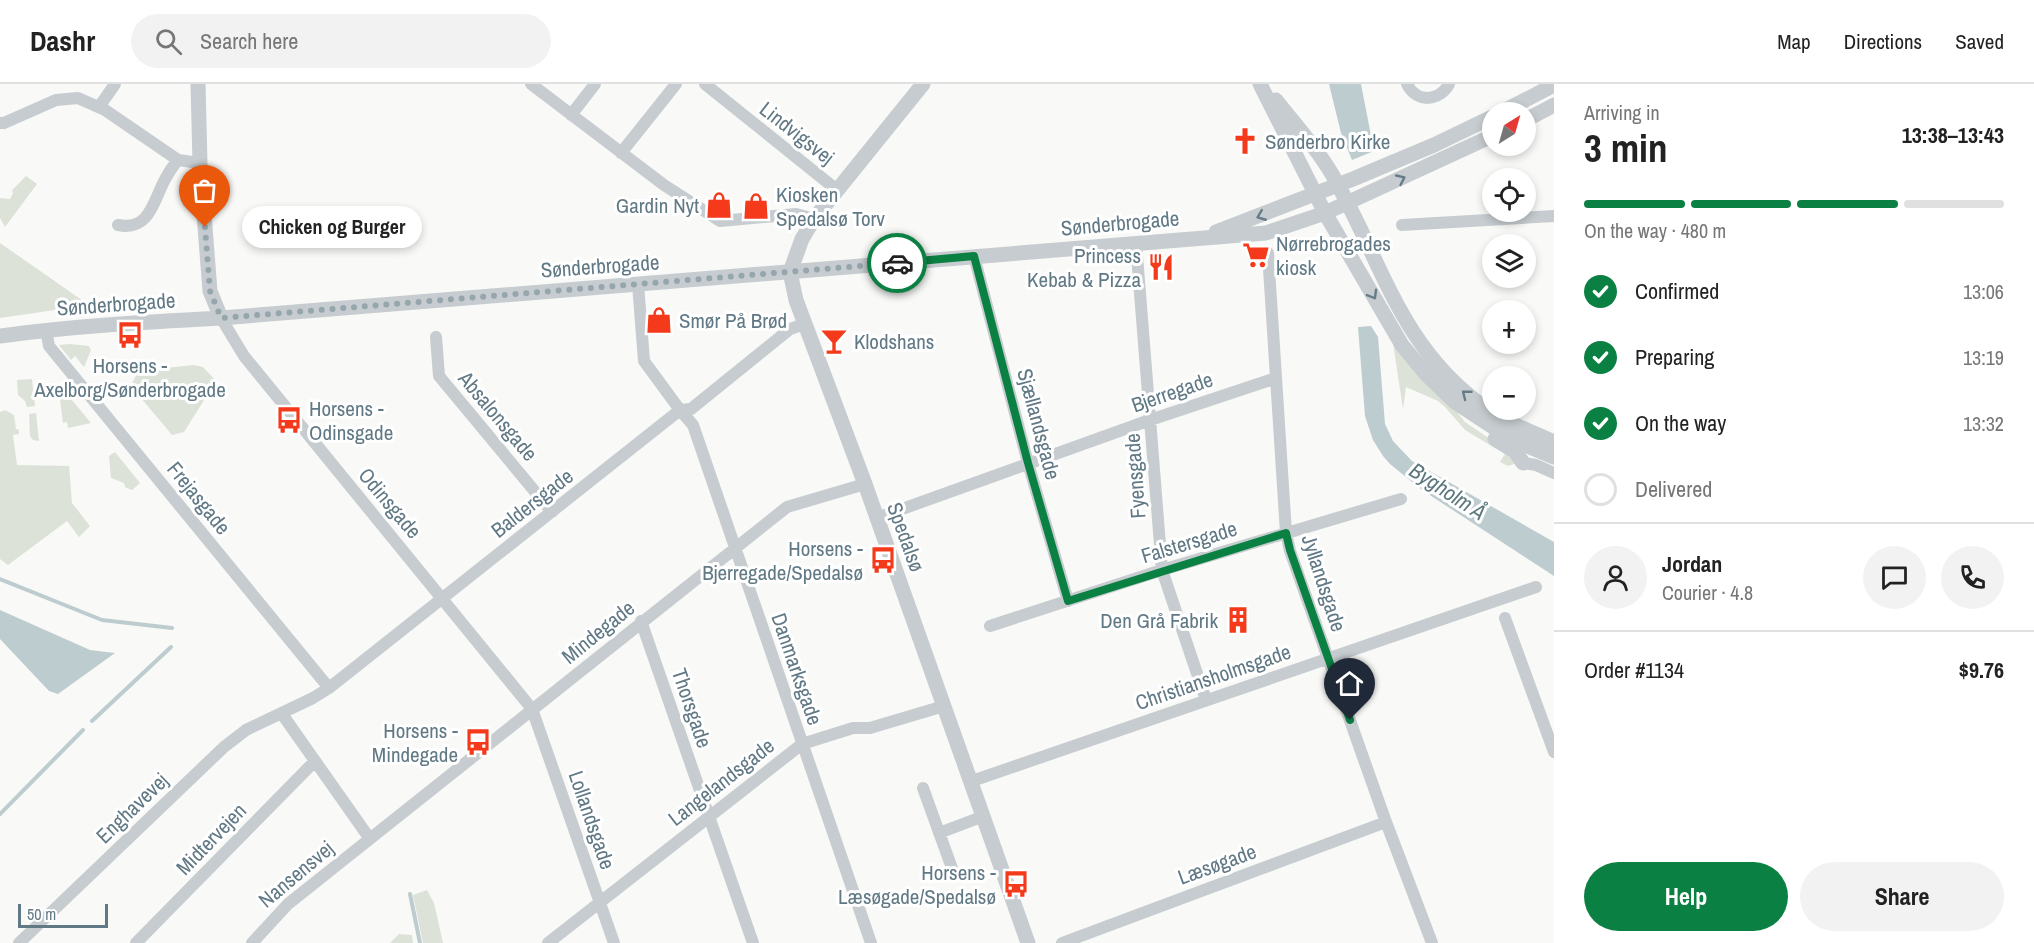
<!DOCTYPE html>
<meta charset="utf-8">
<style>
body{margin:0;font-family:"Archivo Narrow",sans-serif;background:#f2f2f2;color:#222;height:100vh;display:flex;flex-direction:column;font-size:22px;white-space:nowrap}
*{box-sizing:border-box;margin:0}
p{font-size:20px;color:#767676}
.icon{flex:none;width:33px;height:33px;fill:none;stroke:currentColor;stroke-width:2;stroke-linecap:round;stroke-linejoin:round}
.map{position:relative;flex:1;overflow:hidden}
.side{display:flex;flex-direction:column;background:#fff;width:480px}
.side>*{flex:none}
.needle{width:39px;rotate:37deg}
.buttons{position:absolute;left:1482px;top:18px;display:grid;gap:12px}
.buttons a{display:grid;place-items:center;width:54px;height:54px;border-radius:50%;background:#fff;box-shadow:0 3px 9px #0003;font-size:30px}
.scale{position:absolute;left:18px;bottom:15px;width:90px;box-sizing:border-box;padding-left:6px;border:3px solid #617985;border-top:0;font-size:16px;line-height:21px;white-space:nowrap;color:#617985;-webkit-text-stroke:4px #fff;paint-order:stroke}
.pin{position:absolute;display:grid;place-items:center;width:51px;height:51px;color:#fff;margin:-62px -26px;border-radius:50% 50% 50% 0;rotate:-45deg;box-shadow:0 0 6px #0007}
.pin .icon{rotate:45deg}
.courier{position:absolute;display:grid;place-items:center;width:60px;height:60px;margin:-30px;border:4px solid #0b8043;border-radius:50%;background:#fff;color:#222;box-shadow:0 2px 8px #0007}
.bubble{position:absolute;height:42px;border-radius:21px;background:#fff;box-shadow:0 3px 9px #0003;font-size:20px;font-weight:700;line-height:42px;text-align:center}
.headline em{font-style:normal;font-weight:700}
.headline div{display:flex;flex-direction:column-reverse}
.headline{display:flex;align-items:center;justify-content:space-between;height:102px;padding:0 30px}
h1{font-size:39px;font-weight:700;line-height:45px}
.bar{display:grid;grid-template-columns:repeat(4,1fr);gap:9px 6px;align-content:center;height:72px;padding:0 30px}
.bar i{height:8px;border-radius:4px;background:#e0e0e0}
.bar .current{background:#0b8043}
.bar p{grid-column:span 4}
.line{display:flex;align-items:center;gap:15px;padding:0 30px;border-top:2px solid #e0e0e0}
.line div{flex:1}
.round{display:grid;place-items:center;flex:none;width:63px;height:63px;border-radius:32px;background:#f2f2f2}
ol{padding:0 30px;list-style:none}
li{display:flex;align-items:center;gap:18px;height:66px}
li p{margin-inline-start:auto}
li .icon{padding:6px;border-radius:50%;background:#0b8043;color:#fff;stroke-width:4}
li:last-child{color:#767676}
li i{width:33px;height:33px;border:3px solid #e0e0e0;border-radius:50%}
.primary-button{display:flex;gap:12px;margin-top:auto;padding:12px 30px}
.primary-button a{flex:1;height:69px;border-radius:36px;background:#0b8043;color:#fff;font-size:24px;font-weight:700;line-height:69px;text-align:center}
.primary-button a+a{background:#f2f2f2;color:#222}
header{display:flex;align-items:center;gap:36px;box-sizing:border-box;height:84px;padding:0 30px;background:#fff;border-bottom:2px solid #e0e0e0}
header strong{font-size:28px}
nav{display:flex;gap:33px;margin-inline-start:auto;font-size:21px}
.search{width:420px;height:54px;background:#f2f2f2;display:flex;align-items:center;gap:15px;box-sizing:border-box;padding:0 21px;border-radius:33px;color:#767676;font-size:22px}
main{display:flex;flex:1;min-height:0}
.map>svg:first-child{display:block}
.green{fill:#dce2d7}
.water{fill:#bdcccf}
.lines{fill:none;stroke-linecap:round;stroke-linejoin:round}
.stream{stroke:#bdcccf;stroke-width:4}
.minor{stroke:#c6cccf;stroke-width:12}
.tertiary{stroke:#c6cccf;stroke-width:15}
.oneway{stroke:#667d89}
.done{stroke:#96a6ad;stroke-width:6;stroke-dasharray:0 10.8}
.route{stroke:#0b8043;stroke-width:8}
.labels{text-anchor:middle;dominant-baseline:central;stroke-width:6;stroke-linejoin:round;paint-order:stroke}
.street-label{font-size:21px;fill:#617985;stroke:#fff}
.poi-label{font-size:21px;fill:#617985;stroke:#fff;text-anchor:start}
.water-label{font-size:22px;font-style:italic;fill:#5c787e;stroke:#fff}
</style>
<header>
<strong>Dashr</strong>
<div class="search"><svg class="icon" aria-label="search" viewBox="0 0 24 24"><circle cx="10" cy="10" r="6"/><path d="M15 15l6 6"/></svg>Search here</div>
<nav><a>Map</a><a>Directions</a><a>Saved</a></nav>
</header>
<main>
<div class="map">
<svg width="1554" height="859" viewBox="0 0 1554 859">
<rect width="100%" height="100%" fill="#f9f9f7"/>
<path class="green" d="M26,92L37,100L5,143L0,134V114L10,115L13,109L12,106Z
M0,158V159L89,221L0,234Z
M1393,259L1450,319L1465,338L1508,367L1514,374V380L1508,382L1500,378L1505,370L1465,346L1446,324L1438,317L1406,303L1403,325Z
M70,260L89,262L91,266L84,283L75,272L71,276L59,261Z
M194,281L203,283L216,297L184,348L172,351L131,302L138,287Z
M32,295L35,322L27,323L25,317L18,311L17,296Z
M67,310L91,339L68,344L67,338L63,339L60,315Z
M5,326L14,331L16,345L19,346V350L13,351L17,381L69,382L72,419L90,442L79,453L67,437L8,481L0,475V328Z
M36,329L39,357L33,356L30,352L29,330Z
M115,368L140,399L132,406L125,403L124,399L111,394L109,372Z
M427,806L434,819L443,859H423L413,811Z
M399,850L412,851L413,859H390Z"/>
<path class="water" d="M1329,0H1361L1374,67L1352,76L1341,49Z
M1371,242L1378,253L1385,340L1393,357L1412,377L1554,458V492L1422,406L1390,380L1383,372L1373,356L1365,332L1358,243Z
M0,526L90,566L115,569L58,610L49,607L0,555Z"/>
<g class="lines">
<path class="stream" d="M0,495L102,536L172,544
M92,637L171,563
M0,730L83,646
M410,810L420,859"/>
<path class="minor" d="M531,0L664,101L720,137L796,130L814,135
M705,0L837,106
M1407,0C1416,19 1439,18 1449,0
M99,23L115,0
M571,31L595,0
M0,39H4L56,16L78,14L105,26L178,76L200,79
M621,69L676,0
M118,141C152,148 154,112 167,92C170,86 174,81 178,76
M1402,141L1554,132
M1136,159L1162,486L1206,616
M1268,169L1286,449L1290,467L1386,738L1432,859
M974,172L1028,379L1068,517
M638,200L644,277L680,326L693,341L871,859
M221,234L244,272L532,625L614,859
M46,246L49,262L329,604
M436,253L439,292L552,428
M1523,379L1536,381L1554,389
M877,434L1150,336L1276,294
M1505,534L1554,668
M641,537L753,859
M990,542L1162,486L1401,415
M282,630L370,755
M972,697L1536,503
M923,704L953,787
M939,749L984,732
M19,859L224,663L246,646L313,614L329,604L680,326L691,325L790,245L805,240
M136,859L314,678
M252,859L288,820L787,423L865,400
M548,859L802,660L853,644H870L944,622
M1062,859L1386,738"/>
<path class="tertiary" d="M198,0L200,79L210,207L221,234
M923,0L814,135L802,155L790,188L796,216L865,400L1028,859
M1260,0L1325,129L1402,261L1425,289L1455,318L1499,347L1530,363L1554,373
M1276,16C1297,43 1322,70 1338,101C1383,182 1401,262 1481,321C1502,337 1530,347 1554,358
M1502,28L1554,1
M1526,36L1554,21
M1216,148L1353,95L1434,61L1492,33
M0,252C73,242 147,238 221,234L1266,149L1325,129L1492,52
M1495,355L1515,367L1523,379"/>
</g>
<defs><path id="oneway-chevron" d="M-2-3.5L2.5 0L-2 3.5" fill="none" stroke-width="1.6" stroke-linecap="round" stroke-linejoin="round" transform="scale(1.5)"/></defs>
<g class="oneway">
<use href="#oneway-chevron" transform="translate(1401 95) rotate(-25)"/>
<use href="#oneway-chevron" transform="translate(1261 132) rotate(158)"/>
<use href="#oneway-chevron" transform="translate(1373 211) rotate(60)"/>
<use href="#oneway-chevron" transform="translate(1466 310) rotate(-142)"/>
</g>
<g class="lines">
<path class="done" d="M205,143L210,207L221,234L897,179"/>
<path class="route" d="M897,179L974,172L1028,379L1068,517L1286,449L1290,466L1350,636"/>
</g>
<defs>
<symbol id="church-bare" viewBox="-9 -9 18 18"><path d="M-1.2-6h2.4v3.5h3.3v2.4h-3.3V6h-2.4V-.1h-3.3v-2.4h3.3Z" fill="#f5391b" stroke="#fff" stroke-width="2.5" paint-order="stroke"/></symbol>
<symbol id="shop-bare" viewBox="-9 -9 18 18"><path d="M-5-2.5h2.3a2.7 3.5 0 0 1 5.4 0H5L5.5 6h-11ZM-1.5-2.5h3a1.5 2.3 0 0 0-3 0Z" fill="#f5391b" stroke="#fff" stroke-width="2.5" paint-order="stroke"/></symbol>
<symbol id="supermarket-bare" viewBox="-9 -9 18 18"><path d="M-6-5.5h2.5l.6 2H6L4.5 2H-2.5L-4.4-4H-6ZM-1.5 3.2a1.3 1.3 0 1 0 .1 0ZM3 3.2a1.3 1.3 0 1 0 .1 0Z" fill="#f5391b" stroke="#fff" stroke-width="2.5" paint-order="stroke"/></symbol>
<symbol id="restaurant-bare" viewBox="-9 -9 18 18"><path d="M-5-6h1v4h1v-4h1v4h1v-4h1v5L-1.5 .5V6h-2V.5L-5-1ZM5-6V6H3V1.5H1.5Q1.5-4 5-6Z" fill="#f5391b" stroke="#fff" stroke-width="2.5" paint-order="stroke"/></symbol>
<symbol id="bus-bare" viewBox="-9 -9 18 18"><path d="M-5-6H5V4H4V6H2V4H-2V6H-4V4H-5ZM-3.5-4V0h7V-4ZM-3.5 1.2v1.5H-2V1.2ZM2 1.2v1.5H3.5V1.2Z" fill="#f5391b" stroke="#fff" stroke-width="2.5" paint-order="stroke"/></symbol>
<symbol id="bar-bare" viewBox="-9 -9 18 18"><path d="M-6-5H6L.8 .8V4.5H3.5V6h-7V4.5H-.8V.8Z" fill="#f5391b" stroke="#fff" stroke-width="2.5" paint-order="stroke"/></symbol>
<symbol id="building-bare" viewBox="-9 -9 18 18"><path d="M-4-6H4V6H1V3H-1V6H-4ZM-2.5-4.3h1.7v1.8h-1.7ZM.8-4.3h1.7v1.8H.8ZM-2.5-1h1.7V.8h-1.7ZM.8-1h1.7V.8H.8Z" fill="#f5391b" stroke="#fff" stroke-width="2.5" paint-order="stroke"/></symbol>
</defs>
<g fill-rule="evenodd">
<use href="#church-bare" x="1226" y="38" width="38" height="38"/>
<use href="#shop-bare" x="700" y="102" width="38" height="38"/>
<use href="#shop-bare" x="737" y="103" width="38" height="38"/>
<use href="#supermarket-bare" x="1237" y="152" width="38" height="38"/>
<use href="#restaurant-bare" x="1142" y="164" width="38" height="38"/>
<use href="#shop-bare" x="640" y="217" width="38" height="38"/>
<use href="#bus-bare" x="111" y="232" width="38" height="38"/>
<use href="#bar-bare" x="815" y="238" width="38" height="38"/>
<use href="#bus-bare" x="270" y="317" width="38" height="38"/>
<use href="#bus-bare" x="864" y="457" width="38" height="38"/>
<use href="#building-bare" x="1219" y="517" width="38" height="38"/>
<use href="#bus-bare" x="459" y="639" width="38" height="38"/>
<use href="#bus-bare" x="997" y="781" width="38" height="38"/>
</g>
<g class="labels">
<g class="street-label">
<text transform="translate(797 49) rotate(38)">Lindvigsvej</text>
<text transform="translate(1120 139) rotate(-5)">Sønderbrogade</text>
<text transform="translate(600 182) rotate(-4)">Sønderbrogade</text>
<text transform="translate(116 220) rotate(-4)">Sønderbrogade</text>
<text transform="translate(1172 308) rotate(-19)">Bjerregade</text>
<text transform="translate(498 332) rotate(50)">Absalonsgade</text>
<text transform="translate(1039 340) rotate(75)">Sjællandsgade</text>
<text transform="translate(1135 392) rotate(-94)">Fyensgade</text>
<text transform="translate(199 414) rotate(51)">Frejasgade</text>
<text transform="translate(390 419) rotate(50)">Odinsgade</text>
<text transform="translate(532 419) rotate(-38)">Baldersgade</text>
<text transform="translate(906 453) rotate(70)">Spedalsø</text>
<text transform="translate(1189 458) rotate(-17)">Falstersgade</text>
<text transform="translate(1324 499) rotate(72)">Jyllandsgade</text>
<text transform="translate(598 548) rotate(-39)">Mindegade</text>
<text transform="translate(797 585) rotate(71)">Danmarksgade</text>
<text transform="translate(1213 593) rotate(-19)">Christiansholmsgade</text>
<text transform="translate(692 624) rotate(71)">Thorsgade</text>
<text transform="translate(721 698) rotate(-38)">Langelandsgade</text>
<text transform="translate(132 724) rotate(-44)">Enghavevej</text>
<text transform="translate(592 736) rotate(71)">Lollandsgade</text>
<text transform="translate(211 755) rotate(-46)">Midtervejen</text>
<text transform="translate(1217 780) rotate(-20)">Læsøgade</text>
<text transform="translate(296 790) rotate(-40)">Nansensvej</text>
</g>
<g class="poi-label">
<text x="1265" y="57">Sønderbro Kirke</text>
<text x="776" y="110">Kiosken<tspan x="776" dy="24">Spedalsø Torv</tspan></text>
<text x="699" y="121" text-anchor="end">Gardin Nyt</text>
<text x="1276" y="159">Nørrebrogades<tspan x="1276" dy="24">kiosk</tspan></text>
<text x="1141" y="171" text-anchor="end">Princess<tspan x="1141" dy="24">Kebab &amp; Pizza</tspan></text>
<text x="679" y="236">Smør På Brød</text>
<text x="854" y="257">Klodshans</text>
<text x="130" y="281" text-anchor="middle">Horsens -<tspan x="130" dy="24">Axelborg/Sønderbrogade</tspan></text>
<text x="309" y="324">Horsens -<tspan x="309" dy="24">Odinsgade</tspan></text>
<text x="863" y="464" text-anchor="end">Horsens -<tspan x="863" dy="24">Bjerregade/Spedalsø</tspan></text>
<text x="1218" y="536" text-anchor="end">Den Grå Fabrik</text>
<text x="458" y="646" text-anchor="end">Horsens -<tspan x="458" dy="24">Mindegade</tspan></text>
<text x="996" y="788" text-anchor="end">Horsens -<tspan x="996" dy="24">Læsøgade/Spedalsø</tspan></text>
</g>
<g class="water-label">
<text transform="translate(1448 407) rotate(33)">Bygholm Å</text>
</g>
</g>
</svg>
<div class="buttons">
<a><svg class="needle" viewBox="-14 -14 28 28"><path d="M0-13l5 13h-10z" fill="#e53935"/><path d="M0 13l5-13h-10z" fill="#767676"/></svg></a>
<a><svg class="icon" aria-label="locate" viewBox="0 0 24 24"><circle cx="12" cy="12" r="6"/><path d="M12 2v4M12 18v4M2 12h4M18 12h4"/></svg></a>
<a><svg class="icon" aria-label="layers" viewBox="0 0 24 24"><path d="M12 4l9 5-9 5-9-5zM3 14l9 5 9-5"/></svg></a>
<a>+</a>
<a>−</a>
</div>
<div class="scale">50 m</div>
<div class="pin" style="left:205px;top:143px;background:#ea580c"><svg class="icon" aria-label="bag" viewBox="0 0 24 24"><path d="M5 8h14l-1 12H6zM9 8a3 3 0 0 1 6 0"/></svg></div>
<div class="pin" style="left:1350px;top:636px;background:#1f2937"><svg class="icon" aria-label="home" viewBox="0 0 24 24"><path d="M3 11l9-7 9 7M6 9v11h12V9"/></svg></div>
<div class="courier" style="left:897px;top:179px"><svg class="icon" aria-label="car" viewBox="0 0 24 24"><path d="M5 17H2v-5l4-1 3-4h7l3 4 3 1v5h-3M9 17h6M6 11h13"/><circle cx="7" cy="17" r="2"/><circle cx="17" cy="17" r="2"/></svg></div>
<div class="bubble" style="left:242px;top:122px;width:180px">Chicken og Burger</div>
</div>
<section class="side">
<div class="headline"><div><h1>3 min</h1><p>Arriving in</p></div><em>13:38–13:43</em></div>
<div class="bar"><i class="current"></i><i class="current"></i><i class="current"></i><i></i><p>On the way · 480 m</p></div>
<ol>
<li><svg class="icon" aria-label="check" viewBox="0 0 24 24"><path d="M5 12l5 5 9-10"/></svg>Confirmed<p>13:06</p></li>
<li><svg class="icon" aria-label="check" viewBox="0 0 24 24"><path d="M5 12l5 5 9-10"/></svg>Preparing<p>13:19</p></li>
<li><svg class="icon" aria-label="check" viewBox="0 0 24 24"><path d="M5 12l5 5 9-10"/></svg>On the way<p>13:32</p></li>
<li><i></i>Delivered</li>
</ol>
<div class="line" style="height:108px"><a class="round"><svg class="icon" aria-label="person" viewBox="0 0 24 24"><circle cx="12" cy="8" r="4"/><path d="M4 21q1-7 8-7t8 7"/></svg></a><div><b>Jordan</b><p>Courier · 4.8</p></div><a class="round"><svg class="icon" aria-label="chat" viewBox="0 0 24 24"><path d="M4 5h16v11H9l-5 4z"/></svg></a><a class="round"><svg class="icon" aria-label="phone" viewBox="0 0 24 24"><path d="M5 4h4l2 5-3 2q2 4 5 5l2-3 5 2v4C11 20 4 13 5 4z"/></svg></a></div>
<div class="line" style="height:78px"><div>Order #1134</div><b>$9.76</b></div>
<div class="primary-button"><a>Help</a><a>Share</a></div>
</section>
</main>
